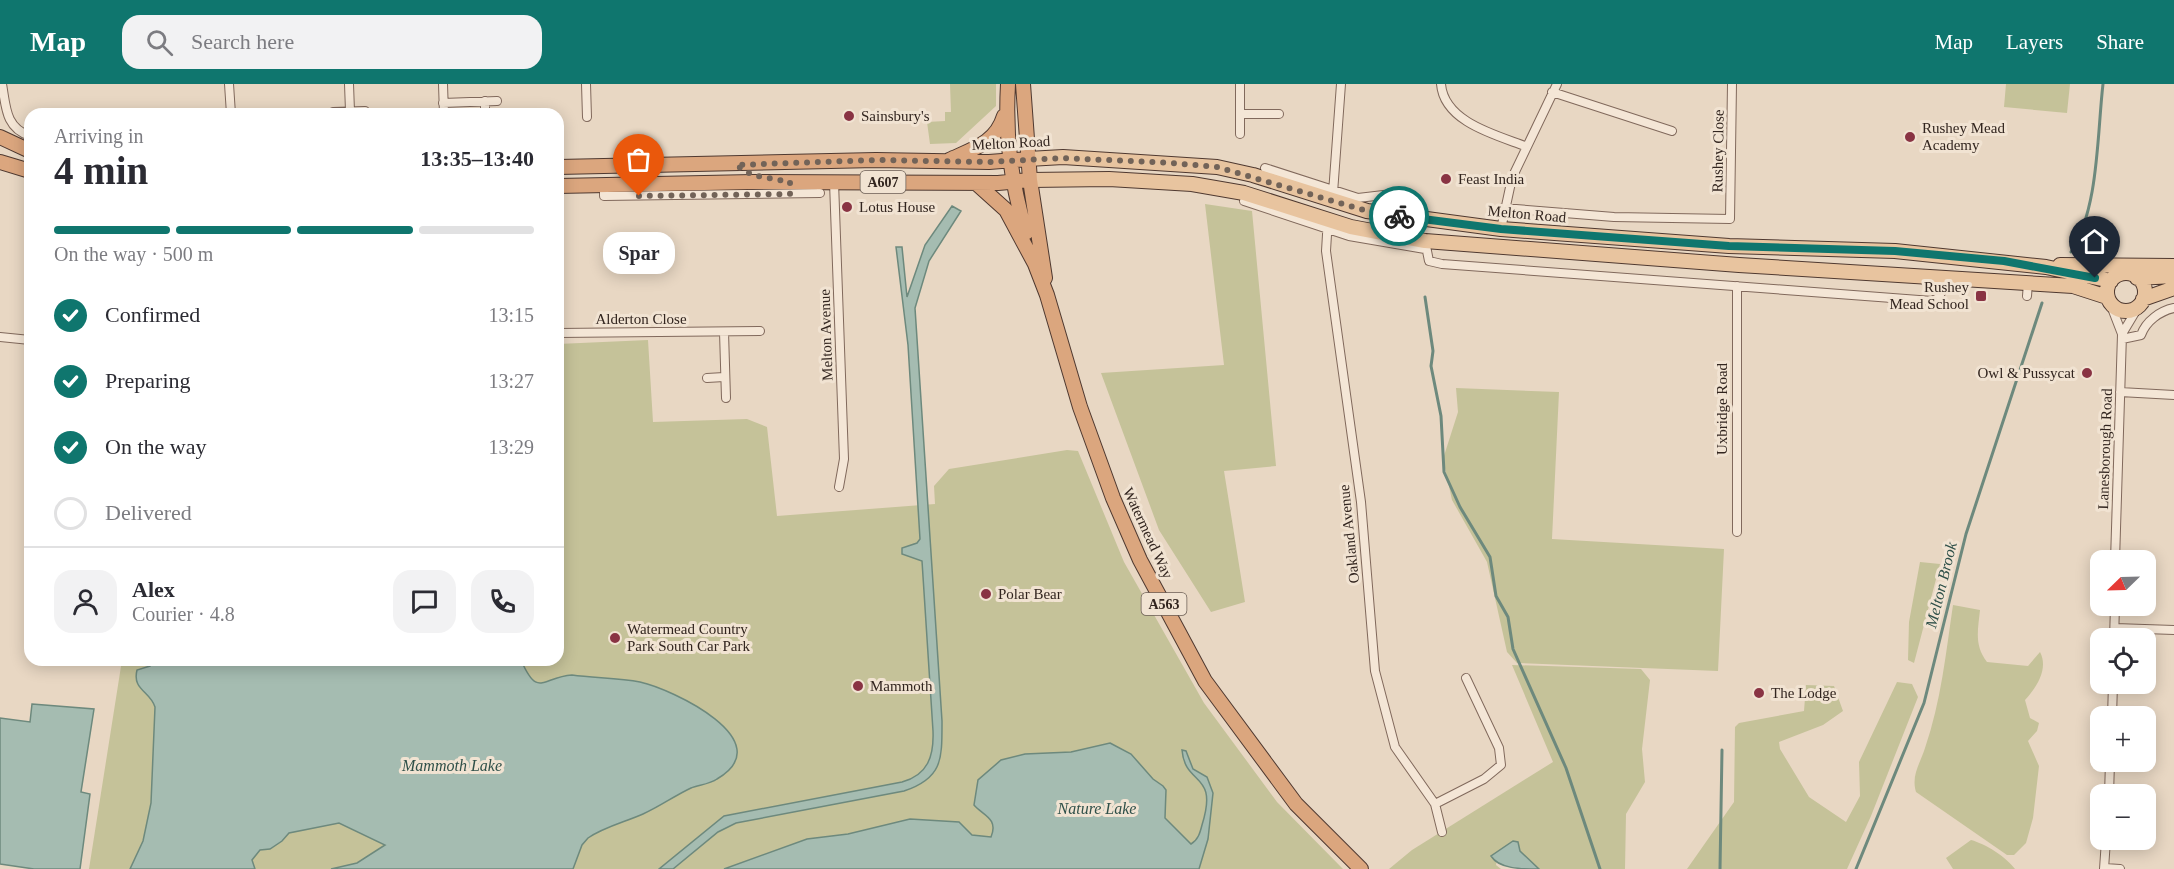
<!DOCTYPE html>
<meta charset="utf-8">
<style>
body{margin:0;font-family:Georgia,serif;background:#f2f2f3;color:#2b2b33;height:100vh;display:flex;flex-direction:column;font-size:22px;white-space:nowrap}
*{box-sizing:border-box;margin:0}
p{font-size:20px;color:#7c7c81}
.icon{flex:none;width:33px;height:33px;fill:none;stroke:currentColor;stroke-width:2;stroke-linecap:round;stroke-linejoin:round}
.map{position:relative;flex:1;overflow:hidden}
.sheet{position:absolute;left:24px;top:24px;width:540px;height:558px;display:flex;flex-direction:column;background:#fff;border-radius:18px;box-shadow:0 3px 15px #0003}
.sheet>*{flex:none}
.needle{width:39px;rotate:247deg}
.buttons{position:absolute;left:2090px;top:466px;display:grid;gap:12px}
.buttons a{display:grid;place-items:center;width:66px;height:66px;border-radius:12px;background:#fff;box-shadow:0 3px 15px #0003;font-size:30px}
.pin{position:absolute;display:grid;place-items:center;width:51px;height:51px;color:#fff;margin:-62px -26px;border-radius:50% 50% 50% 0;rotate:-45deg;box-shadow:0 0 6px #0007}
.pin .icon{rotate:45deg}
.courier{position:absolute;display:grid;place-items:center;width:60px;height:60px;margin:-30px;border:4px solid #0f766e;border-radius:50%;background:#fff;color:#222;box-shadow:0 2px 8px #0007}
.bubble{position:absolute;height:42px;border-radius:18px;background:#fff;box-shadow:0 3px 15px #0003;font-size:20px;font-weight:700;line-height:42px;text-align:center}
.headline em{font-style:normal;font-weight:700}
.headline div{display:flex;flex-direction:column-reverse}
.headline{display:flex;align-items:center;justify-content:space-between;height:102px;padding:0 30px}
h1{font-size:39px;font-weight:700;line-height:45px}
.bar{display:grid;grid-template-columns:repeat(4,1fr);gap:9px 6px;align-content:center;height:72px;padding:0 30px}
.bar i{height:8px;border-radius:4px;background:#e1e1e2}
.bar .active{background:#0f766e}
.bar p{grid-column:span 4}
.line{display:flex;align-items:center;gap:15px;padding:0 30px;border-top:2px solid #e1e1e2}
.line div{flex:1}
.round{display:grid;place-items:center;flex:none;width:63px;height:63px;border-radius:18px;background:#f2f2f3}
ol{padding:0 30px;list-style:none}
li{display:flex;align-items:center;gap:18px;height:66px}
li p{margin-inline-start:auto}
li .icon{padding:6px;border-radius:50%;background:#0f766e;color:#fff;stroke-width:4}
li:last-child{color:#7c7c81}
li i{width:33px;height:33px;border:3px solid #e1e1e2;border-radius:50%}
header{display:flex;align-items:center;gap:36px;box-sizing:border-box;height:84px;padding:0 30px;background:#0f766e;color:#fff}
header strong{font-size:28px}
nav{display:flex;gap:33px;margin-inline-start:auto;font-size:21px}
.search{width:420px;height:54px;background:#f2f2f3;display:flex;align-items:center;gap:15px;box-sizing:border-box;padding:0 21px;border-radius:18px;color:#7c7c81;font-size:22px}
.map>svg:first-child{display:block}
.green{fill:#c5c299}
.water{fill:#a5bcb1;stroke:#6d897d;stroke-width:1.5}
.lines{fill:none;stroke-linecap:round;stroke-linejoin:round}
.stream{stroke:#6d897d;stroke-width:3}
.minor-casing{stroke:#81695c;stroke-width:10}
.primary-casing{stroke:#4f3930;stroke-width:16}
.trunk-casing{stroke:#4f3930;stroke-width:16}
.minor{stroke:#f4e6d6;stroke-width:8}
.primary{stroke:#e8c49f;stroke-width:14}
.trunk{stroke:#dba67e;stroke-width:14}
.done{stroke:#726358;stroke-width:6;stroke-dasharray:0 10.8}
.route{stroke:#0f766e;stroke-width:8}
.poi-dot{fill:#893343;stroke:#f1e3d2;stroke-width:2}
.labels{text-anchor:middle;dominant-baseline:central;stroke-width:6;stroke-linejoin:round;paint-order:stroke}
.shield{fill:#f1e3d2;stroke:#6b5e55;stroke-width:1.5}
.shield-label{font-size:14px;font-weight:bold;fill:#32251f}
.poi-label{font-size:15px;fill:#32251f;stroke:#f1e3d2;text-anchor:start}
.street-label{font-size:15px;fill:#32251f;stroke:#f1e3d2}
.water-label{font-size:16px;font-style:italic;fill:#2f5049;stroke:#f1e3d2}
</style>
<header>
<strong>Map</strong>
<div class="search"><svg class="icon" aria-label="search" viewBox="0 0 24 24"><circle cx="10" cy="10" r="6"/><path d="M15 15l6 6"/></svg>Search here</div>
<nav><a>Map</a><a>Layers</a><a>Share</a></nav>
</header>
<div class="map">
<svg width="2174" height="785" viewBox="0 0 2174 785">
<rect width="100%" height="100%" fill="#e8d7c3"/>
<path class="green" d="M950,0H996V22L956,59L930,60L927,38L945,37V28H951Z
M2006,0H2070L2067,29L2004,23Z
M1205,120L1252,127L1276,382L1224,387L1245,518L1211,528L1159,446L1101,289L1224,281Z
M648,256L653,338L747,335L767,343L777,432L935,420L934,402L949,385L1067,366L1078,367L1124,478L1204,619L1277,718L1343,785H89L122,576H558V260Z
M1456,304L1559,308L1552,455L1724,465L1718,587L1517,579L1507,568L1487,478L1452,416L1443,375L1458,328Z
M1920,478L1940,480L1914,579L1908,576L1909,538Z
M1953,521L1980,526C1978,546 1974,561 1987,578L2028,582L2040,568C2049,585 2036,604 2025,616L2030,634L2039,639L2037,647L2028,657L2039,682L2033,734L2026,759L2014,771H2007L1916,708C1911,691 1920,680 1925,664C1941,618 1946,568 1953,521Z
M1512,581L1641,585L1650,596L1642,665L1645,698L1626,730L1625,785H1539L1520,767L1518,758L1499,767L1496,781L1501,785H1389L1412,766L1553,678Z
M1897,598L1912,600L1918,613L1871,732L1847,785H1659H1687L1734,718L1735,643L1739,639L1804,627L1806,601L1834,602L1843,627L1823,641L1779,658L1780,665L1809,713L1846,738L1860,712L1859,678Z
M1971,756C1986,760 2006,773 2015,785H1953L1946,774Z"/>
<path class="water" d="M952,122L961,127L929,177L915,224L942,637C942,675 943,694 904,707L736,739L718,748L673,785H659L724,732L902,698C928,691 934,672 933,647L922,477L902,470V464L917,459L920,455L908,261L896,163H902L907,213L925,161Z
M157,576H521C538,615 542,593 572,591C594,594 618,594 640,598C672,605 782,657 717,695C710,700 699,701 691,704C674,712 659,723 643,730C625,738 604,743 588,754L582,761L573,785H331L357,779L385,761L339,739L289,749L282,757L270,765L260,766L252,776L255,785H130L143,757L151,719L155,623C150,607 132,606 137,586L150,582Z
M32,620L94,625L81,708L90,710L80,785H34L0,780V634L30,638Z
M1110,659L1131,670L1153,695L1163,702L1166,706L1165,734L1191,760C1198,756 1200,749 1202,741C1219,687 1185,703 1182,666L1186,667L1193,685L1207,693L1213,709L1208,755L1199,785H724L807,755L848,750L910,735L959,738L972,751L991,753C999,734 982,731 974,721L978,696L1001,676L1025,670L1071,668Z
M1513,757L1518,758L1520,767L1539,785C1521,785 1499,785 1491,772Z"/>
<g class="lines">
<path class="stream" d="M2071,168C2099,124 2097,51 2103,0
M1425,213L1433,267L1431,282L1441,332L1444,388L1460,423L1490,473L1496,512L1508,533L1513,565L1566,684L1600,785
M1720,785L1722,666
M1856,785L1924,619L1966,450L2042,219"/>
<defs>
<path id="minor" d="M2,0C6,22 5,44 30,52
M229,0L231,30
M349,0L350,27
M443,0L444,30
M586,0L587,33
M1441,0C1444,38 1496,51 1525,62
M1552,8L1672,47
M485,17V30
M443,19L497,17
M333,28L365,27
M1240,30H1279
M1240,50V0
M1265,84L1358,114L1392,110
M834,98L844,375L839,403
M604,102V112L820,109
M1333,109L1341,0
M1244,117L1349,152L1425,165
M1503,124L1614,133L1730,135L1732,0
M1328,134L1326,167L1361,418L1375,587L1395,663L1435,720L1442,748
M1501,145L1512,94L1557,0
M1425,157L1429,177L1442,180L1932,217L1938,214L1949,195
M1737,202V448
M2027,212L2028,199
M2110,219L2122,250L2115,477
M724,248L726,314
M558,249L760,247
M2122,250L2140,220
M0,253L30,256
M2122,255L2141,251C2146,237 2160,227 2174,224
M707,294L724,293
M2120,308L2174,311
M2115,544L2174,546
M2114,555L2115,522
M2112,633L2113,600
M2109,711L2110,678
M1435,720L1484,695L1501,681L1499,664L1466,594
M2105,784L2120,785
M2104,785L2106,756"/>
<path id="primary" d="M1028,75L1063,73L1217,83L1253,91L1367,127L1501,145L1729,162L1895,167L2046,183L2111,197
M1030,96L1109,95L1192,100L1244,109L1351,143L1425,157L1739,181L2073,202L2107,213
M2060,181L2174,182
M2107 208a19 19 0 1 1 38 0a19 19 0 1 1-38 0Z
M2137,194L2174,192
M2143,215L2174,204"/>
<path id="trunk" d="M1008,0C1005,53 1011,98 1026,149
M1023,0L1030,96L1045,194
M0,53L30,67
M949,76C973,65 996,59 1004,32
M0,78L30,87
M558,83L876,76L989,78L1028,75
M976,99L1006,126L1035,180L1047,211L1080,323L1113,414L1140,476L1205,597L1296,720L1361,785
M558,102L753,98L998,99L1030,96"/>
</defs>
<use href="#minor" class="minor-casing"/>
<use href="#primary" class="primary-casing"/>
<use href="#trunk" class="trunk-casing"/>
<use href="#minor" class="minor"/>
<use href="#primary" class="primary"/>
<use href="#trunk" class="trunk"/>
</g>
<g class="lines">
<path class="done" d="M639,112L790,110V98L752,91L736,81L876,76L989,78L1063,74L1172,79L1217,83L1367,127L1399,132"/>
<path class="route" d="M1399,132L1501,145L1729,162L1895,167L2004,177L2095,194"/>
</g>
<g class="poi-dot">
<circle cx="849" cy="32" r="6"/>
<circle cx="1910" cy="53" r="6"/>
<circle cx="1446" cy="95" r="6"/>
<circle cx="847" cy="123" r="6"/>
<rect x="1975" y="206" width="12" height="12" rx="3"/>
<circle cx="2087" cy="289" r="6"/>
<circle cx="986" cy="510" r="6"/>
<circle cx="615" cy="554" r="6"/>
<circle cx="858" cy="602" r="6"/>
<circle cx="1759" cy="609" r="6"/>
</g>
<g class="labels">
<g class="shield">
<rect x="860.5" y="87" width="45" height="22" rx="4.5"/>
<rect x="1141.5" y="509" width="45" height="22" rx="4.5"/>
</g>
<g class="shield-label">
<text x="883" y="98">A607</text>
<text x="1164" y="520">A563</text>
</g>
<g class="poi-label">
<text x="861" y="32">Sainsbury's</text>
<text x="1922" y="44">Rushey Mead<tspan x="1922" dy="17">Academy</tspan></text>
<text x="1458" y="95">Feast India</text>
<text x="859" y="123">Lotus House</text>
<text x="1969" y="203" text-anchor="end">Rushey<tspan x="1969" dy="17">Mead School</tspan></text>
<text x="2075" y="289" text-anchor="end">Owl &amp; Pussycat</text>
<text x="998" y="510">Polar Bear</text>
<text x="627" y="545">Watermead Country<tspan x="627" dy="17">Park South Car Park</tspan></text>
<text x="870" y="602">Mammoth</text>
<text x="1771" y="609">The Lodge</text>
</g>
<g class="street-label">
<text transform="translate(1011 59) rotate(-3)">Melton Road</text>
<text transform="translate(1718 67) rotate(-89)">Rushey Close</text>
<text transform="translate(1527 130) rotate(5)">Melton Road</text>
<text x="641" y="235">Alderton Close</text>
<text transform="translate(826 251) rotate(-92)">Melton Avenue</text>
<text transform="translate(1722 325) rotate(-90)">Uxbridge Road</text>
<text transform="translate(2105 365) rotate(-88)">Lanesborough Road</text>
<text transform="translate(1148 449) rotate(65)">Watermead Way</text>
<text transform="translate(1349 450) rotate(-96)">Oakland Avenue</text>
</g>
<g class="water-label">
<text transform="translate(1941 501) rotate(-76)">Melton Brook</text>
<text x="452" y="681">Mammoth Lake</text>
<text x="1097" y="724">Nature Lake</text>
</g>
</g>
</svg>
<div class="buttons">
<a><svg class="needle" viewBox="-14 -14 28 28"><path d="M0-13l5 13h-10z" fill="#e53935"/><path d="M0 13l5-13h-10z" fill="#7c7c81"/></svg></a>
<a><svg class="icon" aria-label="locate" viewBox="0 0 24 24"><circle cx="12" cy="12" r="6"/><path d="M12 2v4M12 18v4M2 12h4M18 12h4"/></svg></a>
<a>+</a>
<a>−</a>
</div>
<div class="pin" style="left:639px;top:112px;background:#ea580c"><svg class="icon" aria-label="bag" viewBox="0 0 24 24"><path d="M5 8h14l-1 12H6zM9 8a3 3 0 0 1 6 0"/></svg></div>
<div class="pin" style="left:2095px;top:194px;background:#1f2937"><svg class="icon" aria-label="home" viewBox="0 0 24 24"><path d="M3 11l9-7 9 7M6 9v11h12V9"/></svg></div>
<div class="courier" style="left:1399px;top:132px"><svg class="icon" aria-label="bike" viewBox="0 0 24 24"><circle cx="6" cy="16" r="4"/><circle cx="18" cy="16" r="4"/><path d="M6 16l4-8h5l3 8M10 8l3 8H6M13 5h3"/></svg></div>
<div class="bubble" style="left:603px;top:148px;width:72px">Spar</div>
<section class="sheet">
<div class="headline"><div><h1>4 min</h1><p>Arriving in</p></div><em>13:35–13:40</em></div>
<div class="bar"><i class="active"></i><i class="active"></i><i class="active"></i><i></i><p>On the way · 500 m</p></div>
<ol>
<li><svg class="icon" aria-label="check" viewBox="0 0 24 24"><path d="M5 12l5 5 9-10"/></svg>Confirmed<p>13:15</p></li>
<li><svg class="icon" aria-label="check" viewBox="0 0 24 24"><path d="M5 12l5 5 9-10"/></svg>Preparing<p>13:27</p></li>
<li><svg class="icon" aria-label="check" viewBox="0 0 24 24"><path d="M5 12l5 5 9-10"/></svg>On the way<p>13:29</p></li>
<li><i></i>Delivered</li>
</ol>
<div class="line" style="height:108px"><a class="round"><svg class="icon" aria-label="person" viewBox="0 0 24 24"><circle cx="12" cy="8" r="4"/><path d="M4 21q1-7 8-7t8 7"/></svg></a><div><b>Alex</b><p>Courier · 4.8</p></div><a class="round"><svg class="icon" aria-label="chat" viewBox="0 0 24 24"><path d="M4 5h16v11H9l-5 4z"/></svg></a><a class="round"><svg class="icon" aria-label="phone" viewBox="0 0 24 24"><path d="M5 4h4l2 5-3 2q2 4 5 5l2-3 5 2v4C11 20 4 13 5 4z"/></svg></a></div>
</section>
</div>
